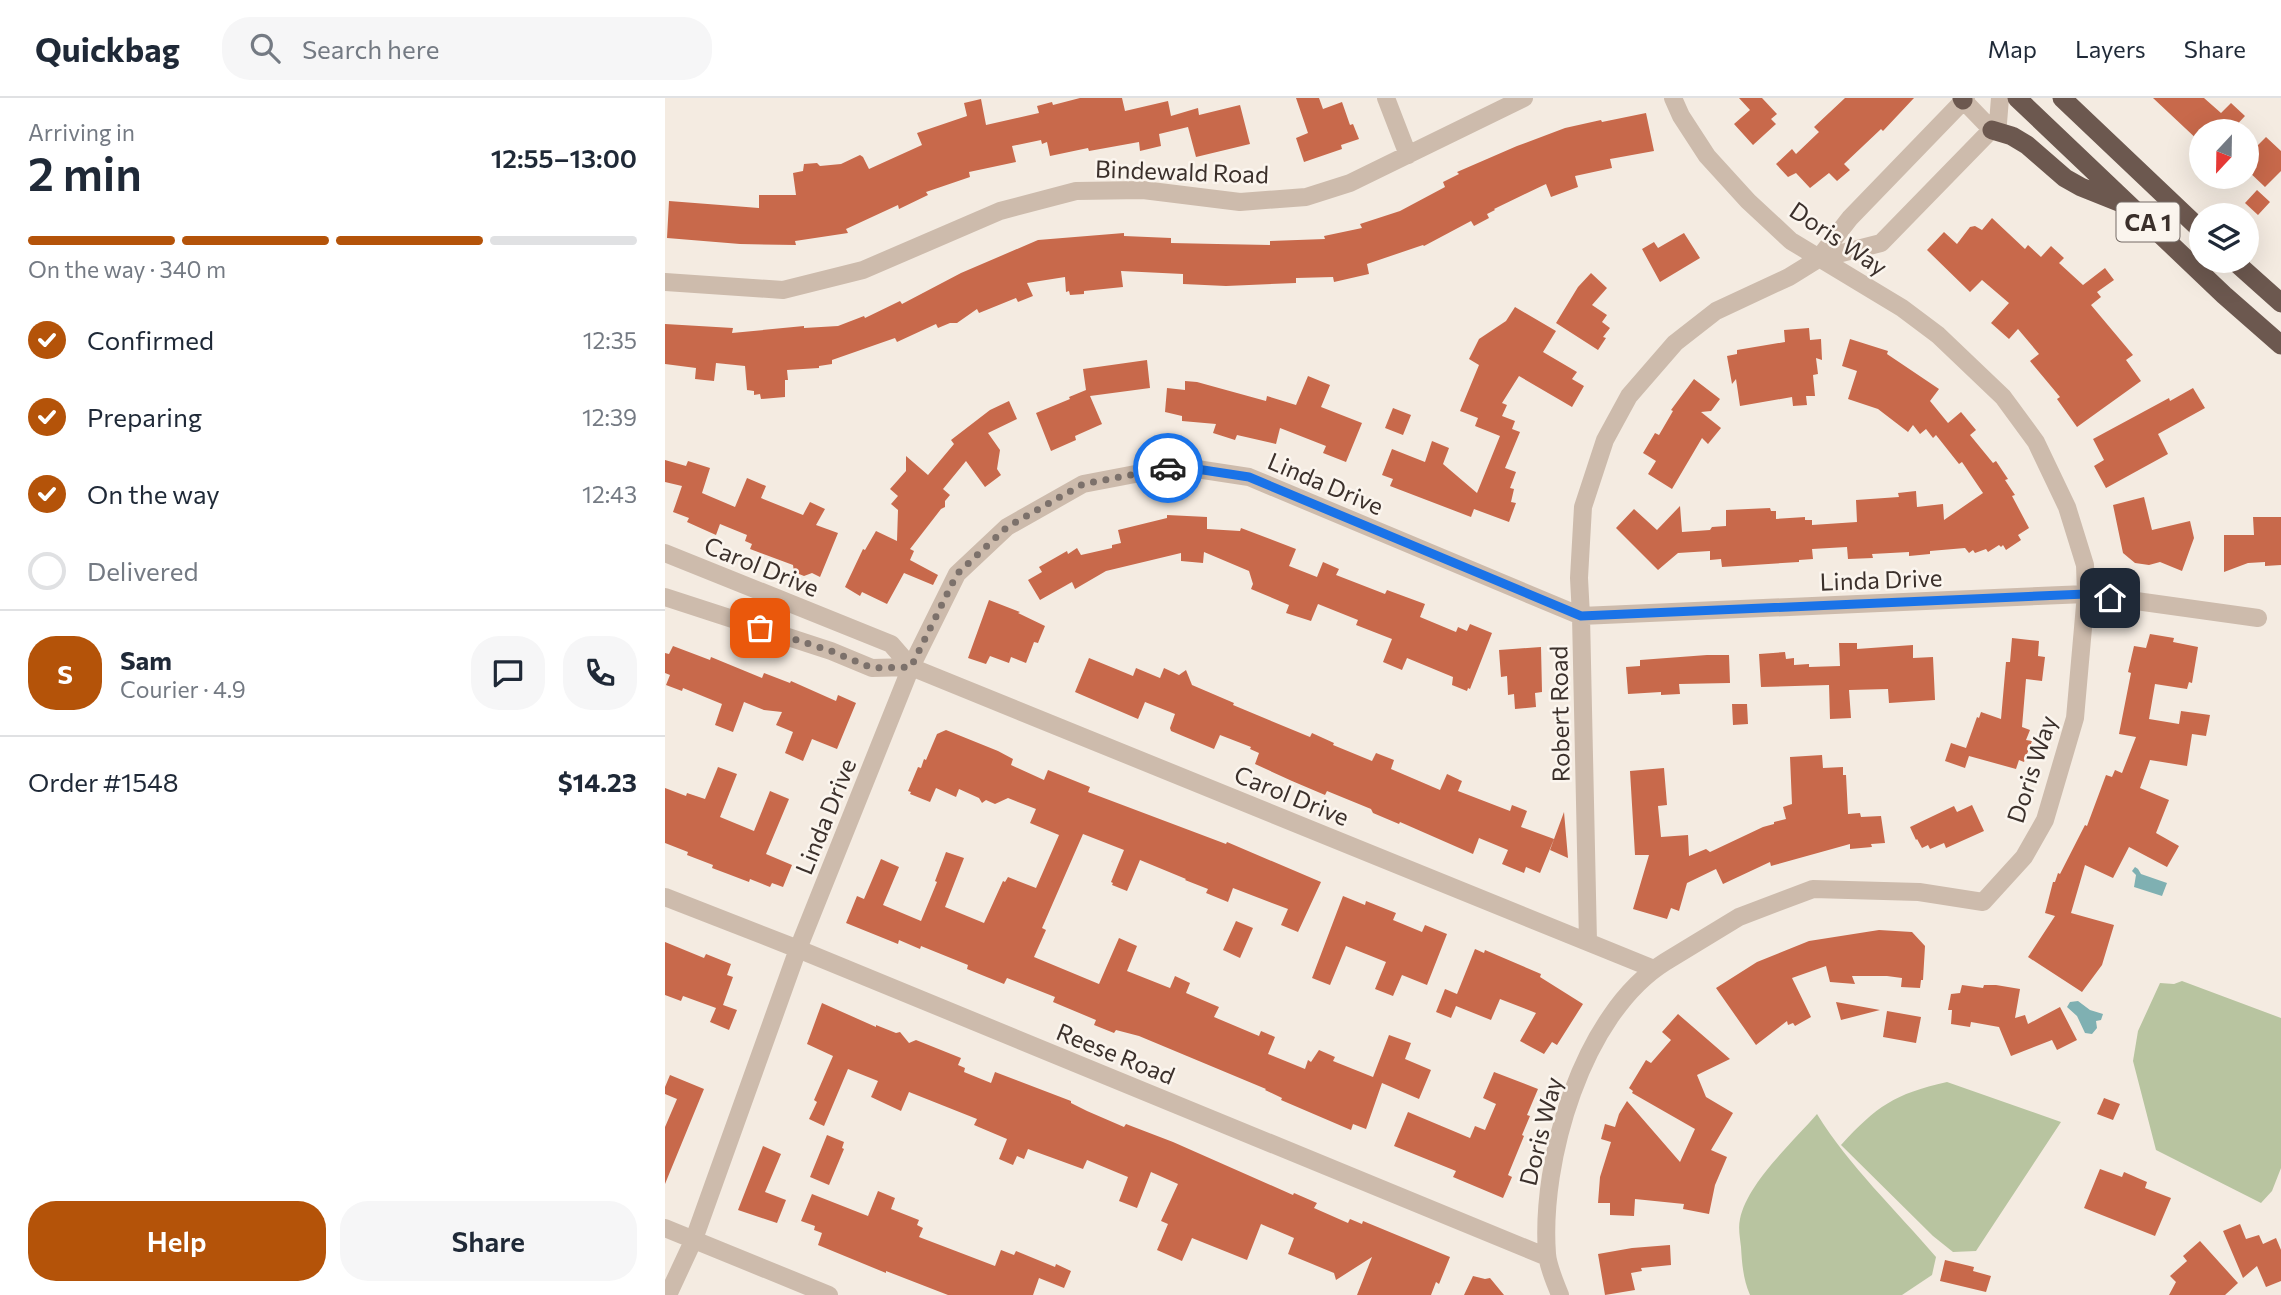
<!DOCTYPE html>
<meta charset="utf-8">
<style>
body{margin:0;font-family:Commissioner,sans-serif;background:#f6f6f7;color:#1f2937;height:100vh;display:flex;flex-direction:column;font-size:26px;white-space:nowrap}
*{box-sizing:border-box;margin:0}
p{font-size:23px;color:#747a83}
.icon{flex:none;width:38px;height:38px;fill:none;stroke:currentColor;stroke-width:2;stroke-linecap:round;stroke-linejoin:round}
.map{position:relative;flex:1;overflow:hidden}
.side{display:flex;flex-direction:column;background:#fff;width:665px}
.side>*{flex:none}
.needle{width:46px;rotate:202deg}
.fabs{position:absolute;left:1524px;top:21px;display:grid;gap:14px}
.fabs a{display:grid;place-items:center;width:70px;height:70px;border-radius:50%;background:#fff;box-shadow:0 7px 28px #0002;font-size:35px}
.pin{position:absolute;display:grid;place-items:center;width:60px;height:60px;color:#fff;margin:-30px;border-radius:14px;box-shadow:0 4px 10px #0006}
.courier{position:absolute;display:grid;place-items:center;width:70px;height:70px;margin:-35px;border:5px solid #1a73e8;border-radius:50%;background:#fff;color:#222;box-shadow:0 2px 9px #0007}
.head em{font-style:normal;font-weight:600}
.head div{display:flex;flex-direction:column-reverse}
.head{display:flex;align-items:center;justify-content:space-between;height:119px;padding:0 28px}
h1{font-size:46px;font-weight:600;line-height:52px}
.bar{display:grid;grid-template-columns:repeat(4,1fr);gap:10px 7px;align-content:center;height:84px;padding:0 28px}
.bar i{height:9px;border-radius:5px;background:#e0e1e3}
.bar .on{background:#b45309}
.bar p{grid-column:span 4}
.line{display:flex;align-items:center;gap:18px;padding:0 28px;border-top:2px solid #e0e1e3}
.line div{flex:1}
.round{display:grid;place-items:center;flex:none;width:74px;height:74px;border-radius:28px;background:#f6f6f7}
ol{padding:0 28px;list-style:none}
li{display:flex;align-items:center;gap:21px;height:77px}
li p{margin-inline-start:auto}
li .icon{padding:7px;border-radius:50%;background:#b45309;color:#fff;stroke-width:4}
li:last-child{color:#747a83}
li i{width:38px;height:38px;border:4px solid #e0e1e3;border-radius:50%}
.button{display:flex;gap:14px;margin-top:auto;padding:14px 28px}
.button a{flex:1;height:80px;border-radius:28px;background:#b45309;color:#fff;font-size:28px;font-weight:600;line-height:80px;text-align:center}
.button a+a{background:#f6f6f7;color:#1f2937}
header{display:flex;align-items:center;gap:42px;box-sizing:border-box;height:98px;padding:0 35px;background:#fff;border-bottom:2px solid #e0e1e3}
header strong{font-size:33px}
nav{display:flex;gap:38px;margin-inline-start:auto;font-size:24px}
.search{width:490px;height:63px;background:#f6f6f7;display:flex;align-items:center;gap:18px;box-sizing:border-box;padding:0 24px;border-radius:28px;color:#747a83;font-size:26px}
main{display:flex;flex:1;min-height:0}
.map>svg:first-child{display:block}
.green{fill:#b8c4a0}
.water{fill:#7fb0b2}
.building{fill:#c8694b}
.lines{fill:none;stroke-linecap:round;stroke-linejoin:round}
.minor{stroke:#cdbbac;stroke-width:18}
.trunk{stroke:#6c584f;stroke-width:19}
.done{stroke:#7c716b;stroke-width:7;stroke-dasharray:0 12.6}
.route{stroke:#1a73e8;stroke-width:9}
.labels{text-anchor:middle;dominant-baseline:central;stroke-width:5;stroke-linejoin:round;paint-order:stroke}
.shield{fill:#fbf5ee;stroke:#756b66;stroke-width:2}
.shield-label{font-size:23px;font-weight:bold;fill:#3b302b}
.street-label{font-size:24px;fill:#3b302b;stroke:#fbf5ee}
</style>
<header>
<strong>Quickbag</strong>
<div class="search"><svg class="icon" aria-label="search" viewBox="0 0 24 24"><circle cx="10" cy="10" r="6"/><path d="M15 15l6 6"/></svg>Search here</div>
<nav><a>Map</a><a>Layers</a><a>Share</a></nav>
</header>
<main>
<section class="side">
<div class="head"><div><h1>2 min</h1><p>Arriving in</p></div><em>12:55–13:00</em></div>
<div class="bar"><i class="on"></i><i class="on"></i><i class="on"></i><i></i><p>On the way · 340 m</p></div>
<ol>
<li><svg class="icon" aria-label="check" viewBox="0 0 24 24"><path d="M5 12l5 5 9-10"/></svg>Confirmed<p>12:35</p></li>
<li><svg class="icon" aria-label="check" viewBox="0 0 24 24"><path d="M5 12l5 5 9-10"/></svg>Preparing<p>12:39</p></li>
<li><svg class="icon" aria-label="check" viewBox="0 0 24 24"><path d="M5 12l5 5 9-10"/></svg>On the way<p>12:43</p></li>
<li><i></i>Delivered</li>
</ol>
<div class="line" style="height:126px"><b class="round" style="background:#b45309;color:#fff">S</b><div><b>Sam</b><p>Courier · 4.9</p></div><a class="round"><svg class="icon" aria-label="chat" viewBox="0 0 24 24"><path d="M4 5h16v11H9l-5 4z"/></svg></a><a class="round"><svg class="icon" aria-label="phone" viewBox="0 0 24 24"><path d="M5 4h4l2 5-3 2q2 4 5 5l2-3 5 2v4C11 20 4 13 5 4z"/></svg></a></div>
<div class="line" style="height:91px"><div>Order #1548</div><b>$14.23</b></div>
<div class="button"><a>Help</a><a>Share</a></div>
</section>
<div class="map">
<svg width="1616" height="1197" viewBox="0 0 1616 1197">
<rect width="100%" height="100%" fill="#f4ebe1"/>
<path class="green" d="M1517,883L1616,920V1070L1607,1093L1596,1105L1491,1052L1468,963L1473,933L1495,885L1509,886Z
M1282,984L1396,1024L1311,1153L1288,1154L1268,1138L1176,1047C1212,1008 1229,996 1282,984Z
M1152,1016C1184,1068 1231,1112 1271,1159L1267,1177L1237,1197H1085C1078,1181 1077,1165 1076,1149C1075,1140 1073,1130 1075,1121C1083,1084 1128,1044 1152,1016Z"/>
<path class="water" d="M1470,769L1473,771L1476,776L1502,785L1497,798L1469,789L1471,777L1467,773Z
M1413,903L1425,912L1438,916L1436,922L1431,923L1432,930L1427,936L1420,935L1412,918L1402,909L1405,904Z"/>
<path class="building" d="M415,0H457L460,13L503,3L506,18L533,10L534,17L575,7L585,46L531,59L523,29L494,36L496,48L475,53L474,44L424,53L423,50L385,58L382,44L377,46L376,42L347,48L351,64L304,74L305,79L261,94L263,97L234,111L233,107L181,131L183,135L130,143L131,147L75,146L2,140L4,103L94,110V97H131L128,75L138,73L139,66L152,65L155,68L176,66L195,57L198,59L204,71L257,47L252,35L302,18L299,5L316,1L321,27L374,15L372,8L387,4L388,7Z
M631,0H654L658,11L677,4L685,27L688,26L694,41L676,47L677,51L639,64L631,40L643,35Z
M1074,0H1097L1112,16L1106,21L1111,26L1088,47L1069,26L1085,12Z
M1180,0H1249L1218,33L1216,31L1179,66L1185,72L1172,83L1164,75L1145,90L1131,75L1123,79L1111,66L1127,51L1131,56L1154,34L1149,29Z
M1488,0H1539L1556,15L1566,5L1580,18L1566,33H1536V45Z
M981,15L989,53L945,61L947,70L910,78L913,89L886,99L881,86L829,111L830,112L822,116L824,120L809,128L806,123L759,148L758,147L702,166L704,176L669,184L668,179L631,180V185L561,188L518,186V176L456,173L458,189L419,193V196L405,197L404,193L401,194L400,179L362,185L368,198L353,204L351,200L314,215L312,211L292,225H285L273,230L271,226L232,244L230,240L167,262V266L154,268V270L122,272L123,282H120V299L96,301L95,296L89,297V293L82,292L80,268L51,265L49,283L30,281L31,270L0,266V226L68,230L67,235L139,228V230L173,228L199,218L200,220L235,203L237,206L296,175L373,142L459,135V138L506,140V145L552,146L605,147V143L660,141L659,138L697,130L695,126L735,113L780,89L778,84L794,76L792,74L852,48L900,30L936,22L937,24Z
M1601,39L1616,53V73L1600,89L1582,72V41L1591,49Z
M1592,92L1605,104L1593,117L1580,105Z
M1327,120L1360,151L1363,147L1376,159L1386,148L1399,160L1394,165L1418,187L1440,170L1449,182L1432,194L1436,199L1426,207L1468,257L1461,262L1476,283L1412,329L1392,301L1395,299L1365,263L1374,256L1353,231L1344,241L1326,225L1344,205L1317,182L1305,194L1262,152L1279,134L1292,146L1305,129L1310,128L1317,132Z
M1019,135L1035,160L995,184L977,151L989,144L993,150Z
M926,175L942,190L927,207L942,217L937,224L945,230L938,239L941,240L933,252L891,225L913,189Z
M850,209L891,233L878,254L912,274L907,281L919,288L907,309L854,278L837,305L842,307L837,318L850,323L847,331L855,334L840,370L851,374L845,390L849,391L846,404L851,405L844,424L809,411L806,419L725,388L728,381L717,377L727,351L760,364L767,343L784,350L778,366L812,395L835,338L810,328L813,320L795,313L814,267L804,261L814,241L841,223Z
M1144,230L1145,242L1156,241L1157,262L1151,260L1153,276L1148,277L1150,298H1141L1142,307L1128,308L1127,299L1075,308L1071,281L1067,286L1062,258L1072,256V252L1120,244L1119,232Z
M1185,241L1223,253L1222,256L1274,291L1265,303L1283,325L1296,314L1311,332L1305,337L1328,365L1331,363L1343,381L1340,382L1350,397L1347,398L1364,430L1353,437L1356,442L1341,452L1338,447L1336,449L1334,447L1323,454L1321,451L1310,455L1308,452L1304,455L1300,450L1265,453V456L1244,458V454L1207,456L1208,460L1183,461L1182,449L1147,451L1148,461L1134,462V464L1057,469L1056,461L1045,462V453L1013,455L993,472L951,430L969,411L992,432L1015,408L1017,434L1045,432L1047,429L1061,428V412L1105,410L1106,413H1111V421L1140,419V422H1147V427L1192,424L1191,402L1234,399L1233,395L1251,393L1252,409L1278,406L1279,422L1318,395L1297,364L1294,366L1271,337L1268,340L1261,331L1255,336L1248,327L1243,334L1213,311L1183,301L1192,273L1177,268Z
M482,262L485,290L425,298L437,326L410,338L411,342L386,353L371,315L405,301L404,299L421,292L418,271Z
M643,278L665,287L656,309L697,325L681,364L658,355L661,348L615,330L611,346L572,337L570,342L548,335L551,326L517,323V318L500,314L502,290L520,292V283L532,284L601,303L602,298L631,307Z
M1029,281L1055,301L1046,313L1036,314L1056,330L1043,346L1037,340L1007,391L983,376L991,363L978,355L990,335L994,337L1008,313L1006,312Z
M1528,290L1540,310L1493,336L1503,356L1441,390L1429,368L1439,362L1428,341L1504,300L1505,303Z
M344,303L352,321L323,335L335,352L332,371L336,377L320,389L301,363L278,391L285,397L280,403V409L276,411L245,451L249,453L245,462L273,477L268,487L239,475L222,506L197,494L195,498L180,489L198,451L200,452L211,433L232,443L233,412L226,406L233,398L225,391L241,373V358L263,377L289,346L286,342L325,312Z
M728,310L746,317L738,337L720,330Z
M0,362L21,368L23,363L45,370L37,395L70,409L82,380L101,388L96,400L138,417L145,404L160,411L151,427L173,435L155,479L147,475L139,478L129,474L128,467L85,451L87,446L80,443L82,437L55,426L51,437L22,424L24,420L8,414L17,388L0,384Z
M1479,399L1487,432L1525,423L1529,440L1517,473L1495,464L1484,467L1470,465L1458,455L1448,407Z
M502,417L542,419V431L575,433L576,430L631,451L624,468L652,479L658,464L674,471L671,477L720,496L722,492L760,506L755,519L791,534L793,529L802,533L805,526L827,535L805,591L803,590L802,593L787,587L788,579L742,560L737,572L718,564L727,541L691,527L693,522L653,506L646,523L621,515L624,507L586,491L588,486L584,473L539,454L538,465L516,463V455L441,473L410,491L407,484L375,502L363,482L377,474L374,469L402,453L403,456L412,450L416,457L447,450V447L456,445L453,432L502,420Z
M1588,419H1616V467L1600,468V464L1583,465L1559,474V437H1589Z
M324,502L355,514L353,515L380,528L373,545L369,544L361,565L346,559L344,565L325,558L321,566L303,560Z
M1485,536L1509,540L1508,544L1533,549L1527,585L1524,584L1522,591L1490,586L1484,621L1514,626L1516,613L1545,617L1541,638L1527,636L1522,668L1485,662L1475,690L1504,702L1491,735L1514,748L1502,769L1464,749L1448,780L1420,767L1406,815L1449,827L1437,867L1417,894L1363,859L1390,818L1380,815L1388,784H1390L1393,775L1395,776L1420,727L1422,728L1441,677L1447,679L1450,672L1457,675L1471,639L1454,636L1466,575L1463,574L1469,548L1481,550Z
M1347,540L1374,543L1373,558L1380,559L1377,583L1361,581L1357,629L1365,632L1361,642L1367,643L1359,664L1354,662L1351,671L1304,658L1300,670L1280,663L1286,645L1301,650L1312,619L1314,620L1316,614L1336,621L1341,564H1345Z
M1174,545H1192V551L1248,547V560L1268,559L1270,602L1224,605L1223,591L1184,592L1186,620L1165,621L1164,587L1096,589L1094,556L1120,554L1121,561L1129,560V567L1144,566V569L1175,568Z
M8,548L45,562L46,559L97,580L99,575L125,585L126,583L171,603L173,597L191,605L172,651L147,641L138,663L120,655L128,634L111,627L117,614L99,612L79,604L68,634L50,627L57,606L18,590L17,593L1,587L5,577L0,575V555L4,556Z
M876,549L877,594L870,595L871,609L850,611L849,596L843,597L842,578L836,579L834,552Z
M1042,557H1064L1065,585L1014,586L1015,596L996,597V594L963,596L961,569L975,568V562Z
M424,560L468,578L471,570L495,580L499,570L514,577L521,572L527,587L569,605L568,607L645,639L647,635L669,645L668,647L707,663L711,655L729,662L726,671L775,692L782,676L797,683L793,693L845,713L847,707L862,713L856,729L889,741L875,775L861,769L859,775L837,766L843,752L814,740L808,756L735,724L734,726L708,715L706,711L662,693L660,697L627,683L590,666L594,655L585,651L586,649L555,637L549,651L506,633L505,630L510,616L480,604L473,621L410,594Z
M1067,606H1082L1083,626L1068,627Z
M281,632L333,653L348,661L346,667L379,682L383,672L425,689L423,694L561,746L562,744L656,784L633,834L616,827L623,811L568,790L563,804L541,795L543,791L520,782L521,781L475,762L462,793L447,787L448,785L446,784L459,752L418,736L377,830L381,832L369,859L434,886L454,840L472,848L462,873L505,890L510,878L525,885L521,895L554,909L549,919L594,938L596,933L610,939L603,956L640,971L643,962L646,964L654,952L670,959L668,963L708,979L724,937L746,945L740,961L766,972L754,1001L717,985L701,1031L688,1026L686,1032L616,1002L617,1000L600,992L601,991L474,938L451,932L449,935L429,927L431,922L388,904L390,899L342,880L339,886L302,871L303,867L256,848L255,851L234,842L233,846L181,825L192,798L199,801L216,761L234,769L218,807L256,823L272,784L270,783L281,754L299,760L280,809L319,825L338,783L340,784L343,779L371,790L394,737L365,725L371,711L343,700L330,706L321,702L317,705L314,700L294,691L291,699L271,690L265,704L245,696L246,694L243,693L253,669L256,670L259,661L261,662L272,636Z
M1157,657L1158,670L1178,669V677H1181L1183,716L1195,715L1196,719L1216,718L1220,745L1206,746L1207,749L1185,751V746L1106,768L1105,764L1058,786L1051,771L1022,785L1014,813L1006,810L1002,821L968,811L984,757H970L965,673L999,670L1002,707L993,708L996,739L1023,737L1024,758L1041,751L1045,754L1098,729L1109,726V724L1121,721L1118,709L1127,706L1125,659Z
M53,669L72,676L55,719L89,733L105,693L124,701L101,756L127,767L118,789L107,785L105,789L85,781L84,784L63,776L47,770L48,767L22,757L23,754L0,745V690L21,698L22,695L40,701Z
M1307,707L1319,733L1281,750L1279,745L1265,751L1263,747L1257,750L1252,741L1251,742L1245,729L1289,708L1292,714Z
M899,714L903,760L885,752Z
M678,798L700,807L701,803L731,815L728,822L757,834L760,827L782,836L762,887L737,877L728,898L710,891L721,864L681,848L665,887L647,880Z
M571,823L588,830L575,860L558,852Z
M1214,832L1247,834L1260,848L1258,882H1256L1255,890L1236,889L1237,880L1222,878H1187L1190,886L1165,884L1161,868L1127,880L1146,919L1130,928L1128,925L1123,927L1122,923L1091,947L1051,890L1092,864L1144,843Z
M0,844L39,860L41,856L66,866L62,877L68,879L58,907L72,912L64,932L45,924L51,910L18,898L16,903L0,897Z
M810,851L819,855L820,852L876,876L875,879L918,906L892,947L887,944L879,956L855,943L871,915L835,901L826,922L791,908L786,920L771,914L780,891L792,896Z
M1297,887L1318,890L1319,887H1331L1355,891L1350,920L1360,917L1363,926L1395,909L1412,942L1392,952L1387,942L1346,958L1334,929L1306,924L1305,929L1286,926L1287,912H1283L1286,896L1295,895Z
M1171,904L1215,912L1176,922Z
M157,905L211,929V927L231,935L235,934L244,945L251,942L296,960L293,967L300,970L299,974L326,985L330,974L406,1003V1005L422,1013L459,1029L461,1026L508,1044L628,1097L629,1095L652,1105L649,1110L683,1125L685,1121L697,1126L698,1123L785,1159L774,1186L771,1184L766,1197H692L707,1159L671,1182L669,1175L623,1156L629,1140L596,1126L582,1162L527,1140L517,1163L492,1152L503,1126L496,1123L513,1086L486,1074L472,1110L454,1103L463,1079L422,1062L418,1071L363,1051L359,1061L352,1058L348,1067L334,1061L342,1041L309,1027L312,1021L244,994L236,1013L206,999L213,983L183,971L159,1028L144,1021L152,1004L149,1002L168,958L142,946Z
M1222,913L1256,919L1251,945L1218,939Z
M1013,916L1065,961L1032,977L1041,999L1068,1015L1046,1052L1062,1059L1050,1087L1044,1116L1018,1111L1019,1106L970,1101L969,1118L945,1117V1105H933L935,1079L946,1044L936,1041L940,1026L950,1029L954,1016L962,1003L1015,1064L1030,1031L967,995L968,993L964,990L981,962L986,965L1006,942L997,934Z
M829,974L873,991L862,1017L865,1018L857,1037L859,1038L843,1077L847,1079L838,1100L788,1079L791,1073L729,1048L743,1014L805,1040L810,1028L820,1032L831,1006L818,1000Z
M5,977L39,991L0,1086V1029L12,1001L0,996V989Z
M1439,1000L1455,1006L1448,1022L1432,1016Z
M162,1037L179,1044L177,1050L179,1051L164,1087L145,1079Z
M98,1048L116,1056L100,1094L121,1102L112,1125L73,1112Z
M1435,1071L1457,1079L1459,1074L1482,1084L1480,1090L1506,1100L1490,1138L1419,1110Z
M213,1093L230,1100L226,1111L254,1122L252,1127L258,1130L254,1139L330,1168L336,1152L349,1157L351,1153L390,1169L391,1166L406,1173L399,1190L374,1180L368,1197H283L221,1173V1175L153,1147L157,1135L149,1132L150,1128L136,1123L147,1096L203,1118Z
M1575,1126L1581,1141L1594,1137L1598,1146L1611,1140L1616,1152V1183L1601,1189L1592,1168L1578,1180L1558,1133Z
M1535,1143L1573,1185L1560,1197H1504L1511,1184L1505,1178L1522,1163L1518,1158Z
M1005,1147L1006,1167L976,1170L977,1173L966,1175L970,1192L940,1197L933,1156L967,1150Z
M1280,1162L1309,1169L1308,1173L1326,1178L1321,1194L1275,1183Z
M808,1178L820,1181L825,1180L839,1197H799Z"/>
<g class="lines">
<path class="minor" d="M721,0L743,57
M1298,2L1327,32
M1153,161L1185,120L1301,0
M0,184L118,192L198,172L335,113L411,93L478,92L575,104L641,99L685,85L859,0
M0,455L226,546L246,569
M0,499L166,553L207,570L246,569L989,871
M0,799L133,851L882,1159
M923,844L916,518L914,480L918,409L940,342L964,298L1010,245L1051,213L1124,179L1153,161L1216,145L1333,25L1335,0
M0,1130L164,1197
M3,1197L29,1141L133,851L246,569L292,476L342,429L418,386L512,368L584,379L916,518L1421,496L1593,520
M895,1197C890,1184 883,1169 882,1156C875,1063 917,916 1000,864L1074,819L1148,791L1254,794L1318,804L1359,759L1380,722L1410,620L1421,496L1420,467L1402,409L1371,344L1338,299L1273,237L1237,210L1126,143L1083,103L1042,58L1016,18L1008,0"/>
<path class="trunk" d="M1297,0L1298,2
M1352,0L1559,197L1616,247
M1397,0L1536,132
M1327,32L1347,38L1362,47L1400,80L1416,89L1456,105
M1569,163L1616,205"/>
</g>
<g class="lines">
<path class="done" d="M95,530L166,553L207,570L246,569L292,476L342,429L418,386L503,370"/>
<path class="route" d="M503,370L512,368L584,379L916,518L1421,496L1445,500"/>
</g>
<g class="labels">
<rect class="shield" x="1451.5" y="104.5" width="63" height="39" rx="5"/>
<g class="shield-label">
<text x="1483" y="124">CA 1</text>
</g>
<g class="street-label">
<text transform="translate(517 73) rotate(2)">Bindewald Road</text>
<text transform="translate(1174 140) rotate(34)">Doris Way</text>
<text transform="translate(661 385) rotate(23)">Linda Drive</text>
<text transform="translate(97 468) rotate(22)">Carol Drive</text>
<text transform="translate(1216 481) rotate(-2)">Linda Drive</text>
<text transform="translate(894 616) rotate(-91)">Robert Road</text>
<text transform="translate(1366 671) rotate(-72)">Doris Way</text>
<text transform="translate(627 697) rotate(22)">Carol Drive</text>
<text transform="translate(160 718) rotate(-68)">Linda Drive</text>
<text transform="translate(451 955) rotate(22)">Reese Road</text>
<text transform="translate(875 1033) rotate(-76)">Doris Way</text>
</g>
</g>
</svg>
<div class="fabs">
<a><svg class="needle" viewBox="-14 -14 28 28"><path d="M0-13l5 13h-10z" fill="#e53935"/><path d="M0 13l5-13h-10z" fill="#747a83"/></svg></a>
<a><svg class="icon" aria-label="layers" viewBox="0 0 24 24"><path d="M12 4l9 5-9 5-9-5zM3 14l9 5 9-5"/></svg></a>
</div>
<div class="pin" style="left:95px;top:530px;background:#ea580c"><svg class="icon" aria-label="bag" viewBox="0 0 24 24"><path d="M5 8h14l-1 12H6zM9 8a3 3 0 0 1 6 0"/></svg></div>
<div class="pin" style="left:1445px;top:500px;background:#1f2937"><svg class="icon" aria-label="home" viewBox="0 0 24 24"><path d="M3 11l9-7 9 7M6 9v11h12V9"/></svg></div>
<div class="courier" style="left:503px;top:370px"><svg class="icon" aria-label="car" viewBox="0 0 24 24"><path d="M5 17H2v-5l4-1 3-4h7l3 4 3 1v5h-3M9 17h6M6 11h13"/><circle cx="7" cy="17" r="2"/><circle cx="17" cy="17" r="2"/></svg></div>
</div>
</main>
